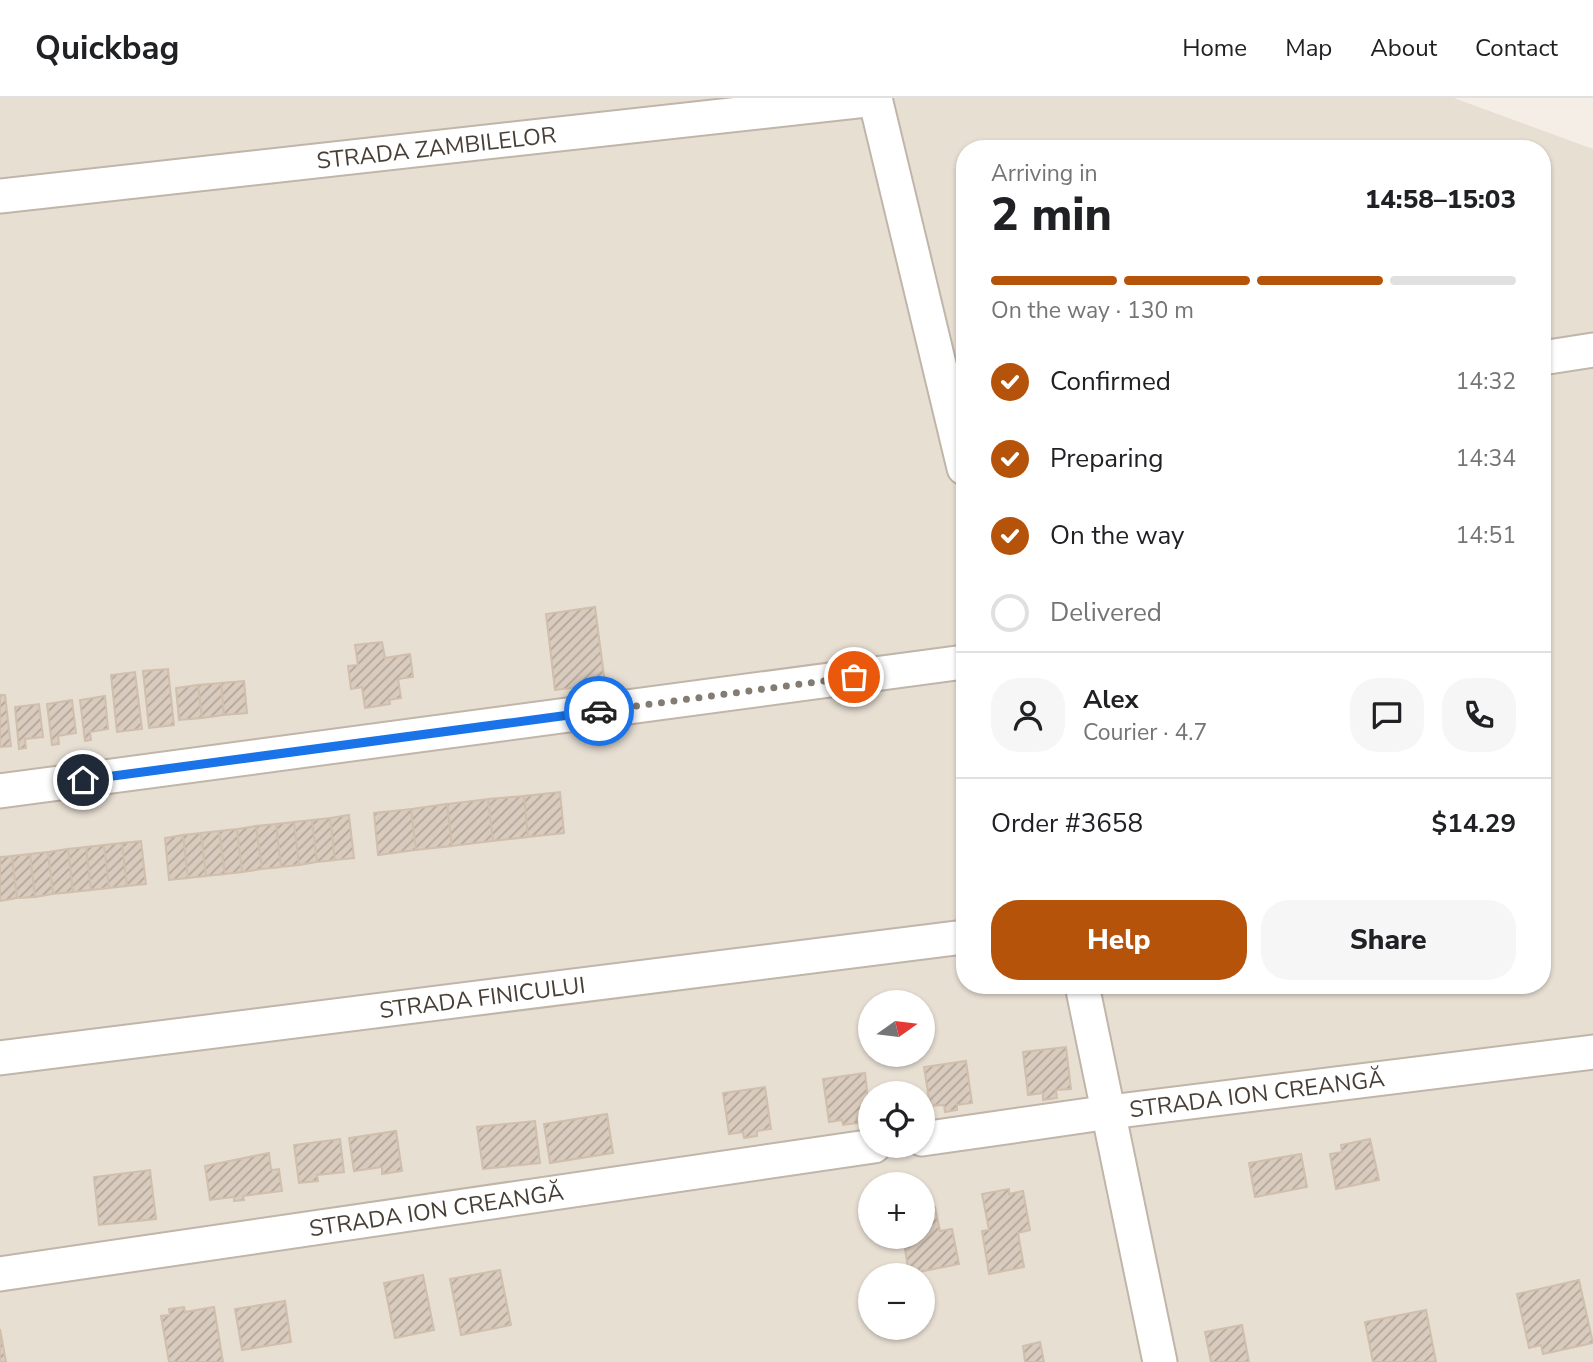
<!DOCTYPE html>
<meta charset="utf-8">
<style>
body{margin:0;font-family:"Nunito Sans",sans-serif;background:#f6f6f6;color:#202124;height:100vh;display:flex;flex-direction:column;font-size:26px;white-space:nowrap}
*{box-sizing:border-box;margin:0}
p{font-size:23px;color:#757577}
.icon{flex:none;width:38px;height:38px;fill:none;stroke:currentColor;stroke-width:2;stroke-linecap:round;stroke-linejoin:round}
.map{position:relative;flex:1;overflow:hidden}
.sheet{position:absolute;left:956px;top:42px;width:595px;height:854px;display:flex;flex-direction:column;background:#fff;border-radius:28px;box-shadow:0 2px 5px #0004}
.sheet>*{flex:none}
.needle{width:46px;rotate:76deg}
.controls{position:absolute;left:858px;top:892px;display:grid;gap:14px}
.controls a{display:grid;place-items:center;width:77px;height:77px;border-radius:50%;background:#fff;box-shadow:0 2px 5px #0004;font-size:35px}
.pin{position:absolute;display:grid;place-items:center;width:60px;height:60px;color:#fff;margin:-30px;border:4px solid #fff;border-radius:50%;box-shadow:0 2px 7px #0007}
.courier{position:absolute;display:grid;place-items:center;width:70px;height:70px;margin:-35px;border:5px solid #1a73e8;border-radius:50%;background:#fff;color:#222;box-shadow:0 2px 9px #0007}
.headline em{font-style:normal;font-weight:800}
.headline div{display:flex;flex-direction:column-reverse}
.headline{display:flex;align-items:center;justify-content:space-between;height:119px;padding:0 35px}
h1{font-size:46px;font-weight:800;line-height:52px}
.bar{display:grid;grid-template-columns:repeat(4,1fr);gap:10px 7px;align-content:center;height:84px;padding:0 35px}
.bar i{height:9px;border-radius:5px;background:#e0e0e0}
.bar .selected{background:#b45309}
.bar p{grid-column:span 4}
.line{display:flex;align-items:center;gap:18px;padding:0 35px;border-top:2px solid #e0e0e0}
.line div{flex:1}
.round{display:grid;place-items:center;flex:none;width:74px;height:74px;border-radius:28px;background:#f6f6f6}
ol{padding:0 35px;list-style:none}
li{display:flex;align-items:center;gap:21px;height:77px}
li p{margin-inline-start:auto}
li .icon{padding:7px;border-radius:50%;background:#b45309;color:#fff;stroke-width:4}
li:last-child{color:#757577}
li i{width:38px;height:38px;border:4px solid #e0e0e0;border-radius:50%}
.button{display:flex;gap:14px;margin-top:auto;padding:14px 35px}
.button a{flex:1;height:80px;border-radius:28px;background:#b45309;color:#fff;font-size:28px;font-weight:800;line-height:80px;text-align:center}
.button a+a{background:#f6f6f6;color:#202124}
header{display:flex;align-items:center;gap:42px;box-sizing:border-box;height:98px;padding:0 35px;background:#fff;border-bottom:2px solid #e0e0e0}
header strong{font-size:33px}
nav{display:flex;gap:38px;margin-inline-start:auto;font-size:24px}
.map>svg:first-child{display:block}
.residential{fill:#e8dfd3;fill-rule:evenodd}
.building{fill:url(#building-hatch);stroke:#d1bfad;stroke-width:2}
.lines{fill:none;stroke-linecap:round;stroke-linejoin:round}
.street-casing{stroke:#c0b5a8;stroke-width:37}
.street{stroke:#fff;stroke-width:33}
.done{stroke:#847c73;stroke-width:7;stroke-dasharray:0 12.6}
.route{stroke:#1a73e8;stroke-width:9}
.labels{text-anchor:middle;dominant-baseline:central;stroke-width:5;stroke-linejoin:round;paint-order:stroke}
.street-label{font-size:23px;fill:#473e35;stroke:#fff}
</style>
<header>
<strong>Quickbag</strong>
<nav><a>Home</a><a>Map</a><a>About</a><a>Contact</a></nav>
</header>
<div class="map">
<svg width="1593" height="1264" viewBox="0 0 1593 1264">
<defs>
<pattern id="building-hatch" width="6" height="6" patternUnits="userSpaceOnUse" patternTransform="scale(1.75)"><rect width="6" height="6" fill="#d9cbbd"/><path d="M-1 1l2-2M0 6l6-6M5 7l2-2" fill="none" stroke="#b2a69a"/></pattern>
</defs>
<rect width="100%" height="100%" fill="#f4eee6"/>
<path class="residential" d="M0,0H1454L1593,51V1264H0ZM964,51H1542V887H964ZM870,905H922V957H870ZM870,996H922V1048H870ZM870,1087H922V1139H870ZM870,1178H922V1230H870Z"/>
<path class="building" d="M595,509L605,586L555,592L546,516Z
M382,544L385,560L410,556L413,579L398,581L401,600L389,602L390,606L365,610L362,589L351,591L348,568L358,567L355,547Z
M168,571L174,627L149,630L143,573Z
M135,574L142,631L117,634L111,577Z
M244,583L247,615L224,617L221,585Z
M221,585L224,617L202,620L198,587Z
M198,587L202,620L179,622L176,590Z
M0,597H5L11,648L0,649Z
M105,598L108,631L90,634L91,642L85,643L80,602Z
M72,602L76,635L58,638L59,646L52,647L47,606Z
M39,606L43,639L25,641L26,650L19,651L15,609Z
M560,694L564,735L528,739L524,698Z
M524,698L528,739L493,743L488,701Z
M488,701L493,743L452,748L447,706Z
M447,706L452,748L416,752L411,711Z
M411,711L416,752L378,757L374,715Z
M349,717L354,760L335,762L330,720Z
M330,720L335,762L317,764L312,722Z
M312,722L317,764L299,767L294,724Z
M294,724L299,767L281,769L276,726Z
M276,726L281,769L262,771L256,728Z
M256,728L262,771L242,774L237,731Z
M237,731L242,774L225,776L219,733Z
M219,733L225,776L206,778L201,735Z
M201,735L206,778L188,780L183,737Z
M183,737L188,780L169,782L165,740Z
M141,743L146,786L127,788L122,745Z
M122,745L127,788L109,790L104,747Z
M104,747L109,790L91,792L86,749Z
M86,749L91,792L73,794L68,751Z
M68,751L73,794L53,796L48,754Z
M48,754L53,796L35,799L30,756Z
M30,756L35,799L17,800L12,758Z
M12,758L17,800L0,803V759Z
M1066,949L1071,991L1056,992L1057,1000L1043,1002V995L1028,997L1023,954Z
M966,963L972,1005L957,1007V1012L945,1014L944,1007L930,1008L924,969Z
M865,975L870,1018L857,1020L858,1025L843,1027L842,1022L829,1024L823,981Z
M765,989L771,1031L757,1033V1038L744,1040L743,1034L729,1036L723,995Z
M607,1016L613,1055L550,1065L544,1026Z
M535,1023L540,1065L483,1071L477,1029Z
M396,1033L402,1073L382,1076V1069L354,1073L349,1040Z
M340,1041L344,1074L317,1077L318,1083L299,1085L294,1047Z
M1370,1041L1379,1082L1336,1091L1330,1056L1342,1054L1341,1047Z
M269,1055L271,1072L279,1071L282,1093L243,1098L244,1102L234,1103V1099L210,1102L205,1068Z
M1301,1056L1307,1089L1255,1099L1249,1065Z
M150,1072L156,1121L99,1127L94,1079Z
M1009,1091V1096L1023,1093L1030,1132L1018,1135L1024,1169L989,1176L982,1133L989,1132L982,1096Z
M935,1109L940,1133L952,1131L959,1166L909,1176L905,1151H908L906,1139H922V1112Z
M500,1172L511,1227L461,1237L450,1181Z
M423,1177L434,1232L395,1240L384,1185Z
M1579,1182L1593,1245L1543,1256L1541,1247L1529,1250L1517,1196Z
M285,1203L291,1244L242,1252L235,1211Z
M184,1209L185,1214L214,1209L223,1264H169L161,1218L170,1217L169,1211Z
M1426,1212L1436,1264H1373L1365,1224Z
M1242,1227L1249,1264H1211L1205,1234Z
M0,1231L6,1264H0Z
M1040,1244L1044,1264H1025L1023,1248Z"/>
<g class="lines">
<defs>
<g id="street">
<path d="M875,0L964,370"/>
<path id="s1" d="M0,98L875,1"/>
<path d="M1542,260L1593,252"/>
<path d="M0,693L964,564"/>
<path d="M1082,887L1160,1264"/>
<path id="s2" d="M0,960L964,839"/>
<path id="s3" d="M922,1041L1110,1014L1593,954"/>
<path id="s4" d="M0,1176L874,1048"/>
</g>
</defs>
<use href="#street" class="street-casing"/>
<use href="#street" class="street"/>
</g>
<g class="lines">
<path class="done" d="M599,613L854,579"/>
<path class="route" d="M83,682L599,613"/>
</g>
<g class="labels">
<g class="street-label">
<text stroke="none"><textPath href="#s1" startOffset="439">STRADA ZAMBILELOR</textPath></text>
<text stroke="none"><textPath href="#s2" startOffset="486">STRADA FINICULUI</textPath></text>
<text stroke="none"><textPath href="#s3" startOffset="338">STRADA ION CREANGĂ</textPath></text>
<text stroke="none"><textPath href="#s4" startOffset="441">STRADA ION CREANGĂ</textPath></text>
</g>
</g>
</svg>
<div class="controls">
<a><svg class="needle" viewBox="-14 -14 28 28"><path d="M0-13l5 13h-10z" fill="#e53935"/><path d="M0 13l5-13h-10z" fill="#757577"/></svg></a>
<a><svg class="icon" aria-label="locate" viewBox="0 0 24 24"><circle cx="12" cy="12" r="6"/><path d="M12 2v4M12 18v4M2 12h4M18 12h4"/></svg></a>
<a>+</a>
<a>−</a>
</div>
<div class="pin" style="left:854px;top:579px;background:#ea580c"><svg class="icon" aria-label="bag" viewBox="0 0 24 24"><path d="M5 8h14l-1 12H6zM9 8a3 3 0 0 1 6 0"/></svg></div>
<div class="pin" style="left:83px;top:682px;background:#1f2937"><svg class="icon" aria-label="home" viewBox="0 0 24 24"><path d="M3 11l9-7 9 7M6 9v11h12V9"/></svg></div>
<div class="courier" style="left:599px;top:613px"><svg class="icon" aria-label="car" viewBox="0 0 24 24"><path d="M5 17H2v-5l4-1 3-4h7l3 4 3 1v5h-3M9 17h6M6 11h13"/><circle cx="7" cy="17" r="2"/><circle cx="17" cy="17" r="2"/></svg></div>
<section class="sheet">
<div class="headline"><div><h1>2 min</h1><p>Arriving in</p></div><em>14:58–15:03</em></div>
<div class="bar"><i class="selected"></i><i class="selected"></i><i class="selected"></i><i></i><p>On the way · 130 m</p></div>
<ol>
<li><svg class="icon" aria-label="check" viewBox="0 0 24 24"><path d="M5 12l5 5 9-10"/></svg>Confirmed<p>14:32</p></li>
<li><svg class="icon" aria-label="check" viewBox="0 0 24 24"><path d="M5 12l5 5 9-10"/></svg>Preparing<p>14:34</p></li>
<li><svg class="icon" aria-label="check" viewBox="0 0 24 24"><path d="M5 12l5 5 9-10"/></svg>On the way<p>14:51</p></li>
<li><i></i>Delivered</li>
</ol>
<div class="line" style="height:126px"><a class="round"><svg class="icon" aria-label="person" viewBox="0 0 24 24"><circle cx="12" cy="8" r="4"/><path d="M4 21q1-7 8-7t8 7"/></svg></a><div><b>Alex</b><p>Courier · 4.7</p></div><a class="round"><svg class="icon" aria-label="chat" viewBox="0 0 24 24"><path d="M4 5h16v11H9l-5 4z"/></svg></a><a class="round"><svg class="icon" aria-label="phone" viewBox="0 0 24 24"><path d="M5 4h4l2 5-3 2q2 4 5 5l2-3 5 2v4C11 20 4 13 5 4z"/></svg></a></div>
<div class="line" style="height:91px"><div>Order #3658</div><b>$14.29</b></div>
<div class="button"><a>Help</a><a>Share</a></div>
</section>
</div>
